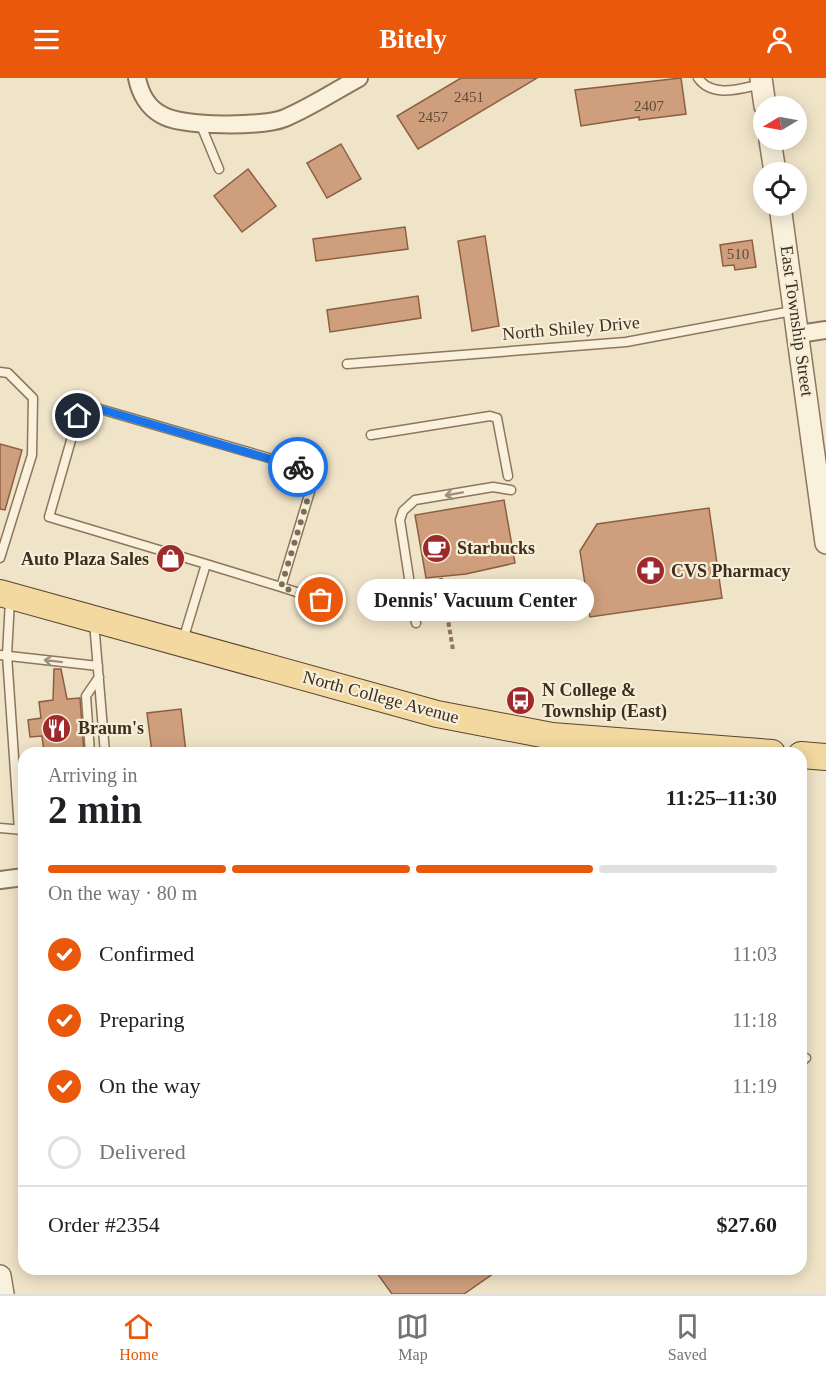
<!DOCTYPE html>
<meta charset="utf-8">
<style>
body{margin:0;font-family:"Times New Roman",serif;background:#f2f2f2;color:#202124;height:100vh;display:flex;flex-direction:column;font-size:22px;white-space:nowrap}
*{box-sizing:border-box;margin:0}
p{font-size:20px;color:#757577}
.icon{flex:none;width:33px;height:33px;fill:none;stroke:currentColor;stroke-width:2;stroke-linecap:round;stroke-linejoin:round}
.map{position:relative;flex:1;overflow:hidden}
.side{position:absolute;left:18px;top:669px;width:789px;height:528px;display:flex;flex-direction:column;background:#fff;border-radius:18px;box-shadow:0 3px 15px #0003}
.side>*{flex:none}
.needle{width:39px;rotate:260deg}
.tools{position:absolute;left:753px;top:18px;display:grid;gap:12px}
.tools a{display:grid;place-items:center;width:54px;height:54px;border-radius:50%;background:#fff;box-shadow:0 3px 15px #0003;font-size:30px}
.pin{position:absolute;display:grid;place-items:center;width:51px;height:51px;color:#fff;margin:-26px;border:3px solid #fff;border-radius:50%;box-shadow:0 2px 6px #0007}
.courier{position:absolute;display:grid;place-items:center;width:60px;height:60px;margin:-30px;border:4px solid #1a73e8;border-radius:50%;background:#fff;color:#222;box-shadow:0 2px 8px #0007}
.bubble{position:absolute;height:42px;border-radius:21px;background:#fff;box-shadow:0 3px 15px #0003;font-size:20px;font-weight:700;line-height:42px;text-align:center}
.summary em{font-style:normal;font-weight:700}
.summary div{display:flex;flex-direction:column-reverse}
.summary{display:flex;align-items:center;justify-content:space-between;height:102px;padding:0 30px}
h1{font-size:39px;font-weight:700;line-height:45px}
.bar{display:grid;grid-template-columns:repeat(4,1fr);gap:9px 6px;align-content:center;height:72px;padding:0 30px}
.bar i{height:8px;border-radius:4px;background:#e0e0e0}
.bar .selected{background:#ea580c}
.bar p{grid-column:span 4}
.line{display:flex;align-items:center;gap:15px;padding:0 30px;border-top:2px solid #e0e0e0}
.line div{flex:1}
ol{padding:0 30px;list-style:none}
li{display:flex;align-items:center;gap:18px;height:66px}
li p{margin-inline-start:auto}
li .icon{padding:6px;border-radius:50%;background:#ea580c;color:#fff;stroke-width:4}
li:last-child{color:#757577}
li i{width:33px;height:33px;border:3px solid #e0e0e0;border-radius:50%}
header{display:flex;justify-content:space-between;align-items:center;height:78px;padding:0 30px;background:#ea580c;color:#fff;font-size:27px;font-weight:700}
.tabs{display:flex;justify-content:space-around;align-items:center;height:84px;border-top:2px solid #e0e0e0;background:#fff;font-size:16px;color:#757577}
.tabs a{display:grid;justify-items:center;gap:3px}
.tabs .selected{color:#ea580c}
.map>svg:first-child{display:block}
.building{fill:#cf9f7d;stroke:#8d5f41;stroke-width:1.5}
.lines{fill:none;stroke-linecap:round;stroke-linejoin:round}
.service-casing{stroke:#8d765c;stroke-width:11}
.minor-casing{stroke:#8d765c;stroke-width:20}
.tertiary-casing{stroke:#8d765c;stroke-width:24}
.primary-casing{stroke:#5b4430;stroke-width:28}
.path{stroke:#8d765c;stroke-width:4;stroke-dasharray:4.5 3;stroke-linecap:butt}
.service{stroke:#faf1dc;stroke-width:8}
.minor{stroke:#faf1dc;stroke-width:16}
.tertiary{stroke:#faf1dc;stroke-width:21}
.primary{stroke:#f3d9a0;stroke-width:26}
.oneway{stroke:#9c907e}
.done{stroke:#7c6e5b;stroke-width:6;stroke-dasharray:0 10.8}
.route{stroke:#1a73e8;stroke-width:8}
.labels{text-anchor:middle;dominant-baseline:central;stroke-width:4.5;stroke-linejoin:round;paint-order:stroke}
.number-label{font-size:15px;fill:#624a37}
.street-label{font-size:18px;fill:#3d2e20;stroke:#f7eed8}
.poi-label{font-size:18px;font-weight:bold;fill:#3d2e20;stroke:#f7eed8;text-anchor:start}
</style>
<header><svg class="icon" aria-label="menu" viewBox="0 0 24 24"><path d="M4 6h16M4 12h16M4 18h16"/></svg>Bitely<svg class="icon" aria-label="person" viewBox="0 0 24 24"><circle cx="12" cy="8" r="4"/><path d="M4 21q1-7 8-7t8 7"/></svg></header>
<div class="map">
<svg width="826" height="1216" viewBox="0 0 826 1216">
<rect width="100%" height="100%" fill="#f0e4c8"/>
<path class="building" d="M461,0H537L418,71L397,38Z
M681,0L686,36L639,42V39L581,48L575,12Z
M341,66L361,101L327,120L307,85Z
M248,91L276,128L242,154L214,118Z
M405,149L408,171L316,183L313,161Z
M485,158L499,248L472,253L458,163Z
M752,162L756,189L735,192L734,187L723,188L720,167Z
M418,218L421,240L330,254L327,232Z
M0,366L22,372L5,432L0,431Z
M504,422L515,485L466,496L426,500L415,437Z
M709,430L722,520L590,539L580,473L597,446Z
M54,591H61L67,621L80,620L84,675H44L42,658L30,659L28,642L41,640L39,624L53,622Z
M181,631L186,675H152L147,635Z
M374,1191H500L464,1216H392Z"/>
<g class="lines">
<defs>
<path id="service" d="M698,0C713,21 742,10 762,6
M200,45L219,91
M347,286L626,264L792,233
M0,294L8,295L33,320L32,377L0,480
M371,357L490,338L497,340L508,398
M281,509L321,522
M10,522L7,577L19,752
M94,544L105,675
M416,545L400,442L403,433L415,422L493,409L511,412
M183,562L206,486L49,439L78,338L93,329L307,391L312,407L281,509L206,486
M0,577L98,588
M90,675L86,618L99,599
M0,750L24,752
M801,984L806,980"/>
<path id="minor" d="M137,0C140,15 148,30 162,37C181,49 264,49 285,40C311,29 335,13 359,0
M799,256L826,252
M0,802L24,799"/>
<path id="tertiary" d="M761,0L765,28
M770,62L775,94
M780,128L826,465
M0,1198L3,1216"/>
<path id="primary" d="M0,515L437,636L552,658L772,675
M801,677L826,679"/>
</defs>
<use href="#service" class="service-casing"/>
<use href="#minor" class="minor-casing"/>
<use href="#tertiary" class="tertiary-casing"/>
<use href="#primary" class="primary-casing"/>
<path class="path" d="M441,500L453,572"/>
<use href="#service" class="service"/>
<use href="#minor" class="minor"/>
<use href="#tertiary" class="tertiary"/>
<use href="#primary" class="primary"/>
</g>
<defs><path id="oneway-shaft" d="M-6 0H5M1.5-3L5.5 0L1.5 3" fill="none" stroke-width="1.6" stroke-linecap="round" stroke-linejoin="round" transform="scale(1.5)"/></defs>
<g class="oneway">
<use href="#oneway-shaft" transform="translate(454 416) rotate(170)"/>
<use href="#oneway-shaft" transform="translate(53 583) rotate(-173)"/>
</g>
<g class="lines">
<path class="done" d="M298,389L307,391L312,407L281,509L321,522"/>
<path class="route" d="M78,338L93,329L298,389"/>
</g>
<defs>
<symbol id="cafe-disc" viewBox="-11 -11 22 22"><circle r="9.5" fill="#9e2a2b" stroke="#f7eed8"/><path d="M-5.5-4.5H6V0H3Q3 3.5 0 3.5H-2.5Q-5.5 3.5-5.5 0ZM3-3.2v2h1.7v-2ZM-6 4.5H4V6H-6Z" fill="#fff"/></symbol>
<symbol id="shop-disc" viewBox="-11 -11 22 22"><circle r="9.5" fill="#9e2a2b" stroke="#f7eed8"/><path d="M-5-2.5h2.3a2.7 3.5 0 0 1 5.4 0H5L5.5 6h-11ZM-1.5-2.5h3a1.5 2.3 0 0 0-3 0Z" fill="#fff"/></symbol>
<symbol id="pharmacy-disc" viewBox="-11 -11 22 22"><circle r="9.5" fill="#9e2a2b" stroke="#f7eed8"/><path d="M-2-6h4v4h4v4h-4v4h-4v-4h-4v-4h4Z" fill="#fff"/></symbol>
<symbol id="bus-disc" viewBox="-11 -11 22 22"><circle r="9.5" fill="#9e2a2b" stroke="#f7eed8"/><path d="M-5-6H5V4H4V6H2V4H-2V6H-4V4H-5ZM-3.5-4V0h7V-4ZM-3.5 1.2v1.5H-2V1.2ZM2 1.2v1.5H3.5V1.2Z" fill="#fff"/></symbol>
<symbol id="restaurant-disc" viewBox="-11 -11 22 22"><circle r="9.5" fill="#9e2a2b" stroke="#f7eed8"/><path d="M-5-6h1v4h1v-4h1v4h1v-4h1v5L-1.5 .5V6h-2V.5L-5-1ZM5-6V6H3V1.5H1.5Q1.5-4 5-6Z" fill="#fff"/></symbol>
</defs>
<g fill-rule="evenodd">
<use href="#cafe-disc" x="420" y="454" width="33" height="33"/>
<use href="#shop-disc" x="154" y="464" width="33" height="33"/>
<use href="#pharmacy-disc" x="634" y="476" width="33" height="33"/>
<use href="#bus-disc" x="504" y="606" width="33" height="33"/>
<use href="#restaurant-disc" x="40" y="634" width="33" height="33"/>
</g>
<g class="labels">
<g class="number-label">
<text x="469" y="19">2451</text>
<text x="649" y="28">2407</text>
<text x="433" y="39">2457</text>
<text x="738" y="176">510</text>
</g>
<g class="street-label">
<text transform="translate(797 243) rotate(82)">East Township Street</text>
<text transform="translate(571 250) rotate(-5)">North Shiley Drive</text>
<text transform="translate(381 619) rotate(15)">North College Avenue</text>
</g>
<g class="poi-label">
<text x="457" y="470">Starbucks</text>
<text x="149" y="481" text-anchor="end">Auto Plaza Sales</text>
<text x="671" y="493">CVS Pharmacy</text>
<text x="542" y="612">N College &amp;<tspan x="542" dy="21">Township (East)</tspan></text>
<text x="78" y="650">Braum's</text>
</g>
</g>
</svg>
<div class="tools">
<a><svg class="needle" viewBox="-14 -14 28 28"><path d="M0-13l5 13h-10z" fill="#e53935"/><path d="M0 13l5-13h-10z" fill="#757577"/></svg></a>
<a><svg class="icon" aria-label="locate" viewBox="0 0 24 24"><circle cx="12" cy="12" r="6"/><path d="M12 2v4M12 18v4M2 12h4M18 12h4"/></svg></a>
</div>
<div class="pin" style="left:321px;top:522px;background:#ea580c"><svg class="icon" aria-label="bag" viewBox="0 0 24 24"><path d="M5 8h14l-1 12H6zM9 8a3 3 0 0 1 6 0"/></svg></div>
<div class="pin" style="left:78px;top:338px;background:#1f2937"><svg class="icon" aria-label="home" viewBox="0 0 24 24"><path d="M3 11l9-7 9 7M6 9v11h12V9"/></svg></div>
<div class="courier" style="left:298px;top:389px"><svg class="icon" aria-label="bike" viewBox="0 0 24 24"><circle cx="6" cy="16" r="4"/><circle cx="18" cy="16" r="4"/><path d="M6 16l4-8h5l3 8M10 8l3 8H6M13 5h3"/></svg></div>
<div class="bubble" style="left:357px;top:501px;width:237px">Dennis' Vacuum Center</div>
<section class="side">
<div class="summary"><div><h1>2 min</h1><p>Arriving in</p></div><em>11:25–11:30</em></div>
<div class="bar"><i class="selected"></i><i class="selected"></i><i class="selected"></i><i></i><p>On the way · 80 m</p></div>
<ol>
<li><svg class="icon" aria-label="check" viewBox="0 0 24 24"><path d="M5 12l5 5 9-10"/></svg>Confirmed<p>11:03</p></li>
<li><svg class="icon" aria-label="check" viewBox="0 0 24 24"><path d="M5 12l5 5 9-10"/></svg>Preparing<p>11:18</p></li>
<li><svg class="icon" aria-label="check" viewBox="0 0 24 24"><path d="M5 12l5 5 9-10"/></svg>On the way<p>11:19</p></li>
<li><i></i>Delivered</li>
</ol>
<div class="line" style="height:78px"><div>Order #2354</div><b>$27.60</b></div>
</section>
</div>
<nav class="tabs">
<a class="selected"><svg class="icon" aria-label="home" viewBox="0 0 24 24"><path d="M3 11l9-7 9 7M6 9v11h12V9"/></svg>Home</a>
<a><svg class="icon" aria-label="map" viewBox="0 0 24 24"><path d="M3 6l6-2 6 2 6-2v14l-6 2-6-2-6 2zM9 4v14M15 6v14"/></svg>Map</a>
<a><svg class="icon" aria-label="saved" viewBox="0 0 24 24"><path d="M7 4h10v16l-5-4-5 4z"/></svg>Saved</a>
</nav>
